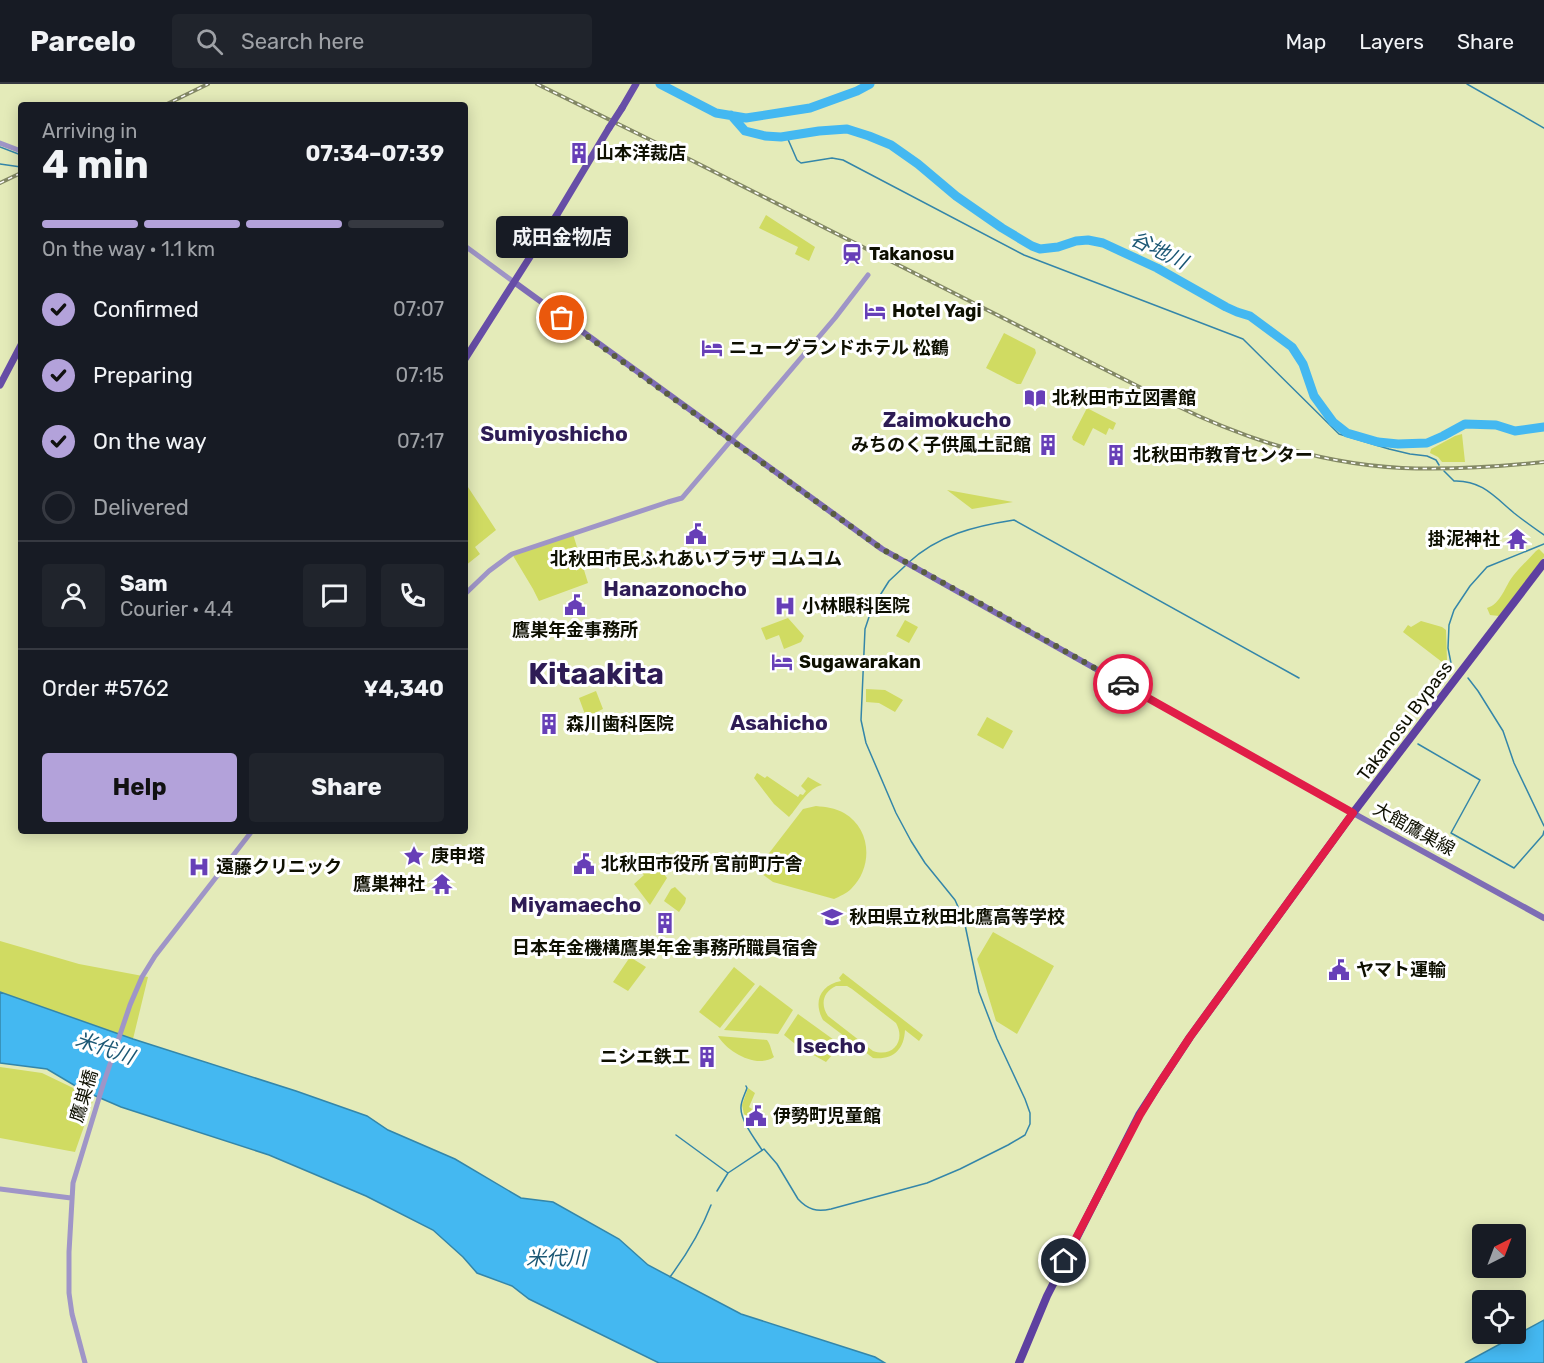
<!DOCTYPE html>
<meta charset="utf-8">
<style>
body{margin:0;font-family:Rubik,"Noto Sans JP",sans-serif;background:#20242c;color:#f1f3f6;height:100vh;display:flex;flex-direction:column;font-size:22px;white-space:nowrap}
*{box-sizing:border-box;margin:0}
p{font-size:20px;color:#9ea1a6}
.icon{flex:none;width:33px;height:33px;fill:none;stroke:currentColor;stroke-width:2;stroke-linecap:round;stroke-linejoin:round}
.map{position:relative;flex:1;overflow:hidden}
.details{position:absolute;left:18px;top:18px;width:450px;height:732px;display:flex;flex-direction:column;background:#171b24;border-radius:6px;box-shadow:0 3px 15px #0003}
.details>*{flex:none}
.needle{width:39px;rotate:42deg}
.fabs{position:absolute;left:1472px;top:1140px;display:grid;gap:12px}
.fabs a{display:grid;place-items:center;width:54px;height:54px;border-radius:6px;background:#171b24;box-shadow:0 3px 15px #0003;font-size:30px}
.pin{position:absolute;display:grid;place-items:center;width:51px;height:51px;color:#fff;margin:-26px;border:3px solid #fff;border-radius:50%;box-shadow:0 2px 6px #0007}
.courier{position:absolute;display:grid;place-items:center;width:60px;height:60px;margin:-30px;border:4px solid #e11d48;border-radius:50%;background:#fff;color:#222;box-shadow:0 2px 8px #0007}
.bubble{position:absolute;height:42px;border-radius:6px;background:#171b24;box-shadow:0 3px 15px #0003;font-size:20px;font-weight:700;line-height:42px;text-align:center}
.overview em{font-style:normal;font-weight:700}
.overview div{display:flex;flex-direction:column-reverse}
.overview{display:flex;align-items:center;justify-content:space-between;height:102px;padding:0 24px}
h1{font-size:39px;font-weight:700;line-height:45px}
.bar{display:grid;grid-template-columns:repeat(4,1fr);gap:9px 6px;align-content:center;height:72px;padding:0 24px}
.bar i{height:8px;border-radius:4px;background:#363941}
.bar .current{background:#b3a2da}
.bar p{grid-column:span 4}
.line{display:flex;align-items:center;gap:15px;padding:0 24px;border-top:2px solid #363941}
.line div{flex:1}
.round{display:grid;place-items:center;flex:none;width:63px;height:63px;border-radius:6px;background:#20242c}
ol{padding:0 24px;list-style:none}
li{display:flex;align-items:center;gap:18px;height:66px}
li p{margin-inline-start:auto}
li .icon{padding:6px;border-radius:50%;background:#b3a2da;color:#111;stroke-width:4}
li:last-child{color:#9ea1a6}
li i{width:33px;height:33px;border:3px solid #363941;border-radius:50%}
.button{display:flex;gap:12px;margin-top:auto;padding:12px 24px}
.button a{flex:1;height:69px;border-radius:6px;background:#b3a2da;color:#111;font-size:24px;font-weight:700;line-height:69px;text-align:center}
.button a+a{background:#20242c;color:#f1f3f6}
header{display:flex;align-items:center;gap:36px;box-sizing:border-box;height:84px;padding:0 30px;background:#171b24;border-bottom:2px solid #363941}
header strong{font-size:28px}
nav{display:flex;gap:33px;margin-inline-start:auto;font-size:21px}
.search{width:420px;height:54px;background:#20242c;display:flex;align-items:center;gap:15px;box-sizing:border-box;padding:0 21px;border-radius:6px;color:#9ea1a6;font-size:22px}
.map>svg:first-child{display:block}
.green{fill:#d0db62;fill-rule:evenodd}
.water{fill:#44b8f1;stroke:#3486a9;stroke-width:1.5}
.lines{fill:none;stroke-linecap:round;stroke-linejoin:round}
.stream{stroke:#3486a9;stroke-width:1.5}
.river{stroke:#44b8f1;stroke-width:9}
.tertiary{stroke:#9f95c7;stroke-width:5}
.secondary{stroke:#7e6cb5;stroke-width:6}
.primary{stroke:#674ea7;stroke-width:7}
.trunk{stroke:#5e40a0;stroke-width:8}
.rail-casing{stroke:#838865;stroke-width:4}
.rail{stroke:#fff;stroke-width:1.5;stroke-dasharray:4.5;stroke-linecap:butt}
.primary-bridge{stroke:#674ea7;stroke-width:7}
.done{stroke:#595d41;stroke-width:6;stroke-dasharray:0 10.8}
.route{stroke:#e11d48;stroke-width:8}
.labels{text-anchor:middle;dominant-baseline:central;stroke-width:6;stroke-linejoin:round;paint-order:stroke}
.poi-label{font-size:18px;font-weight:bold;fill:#0e1001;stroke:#fff;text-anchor:start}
.street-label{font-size:18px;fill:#0e1001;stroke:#fff}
.water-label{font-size:20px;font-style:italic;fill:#1b5774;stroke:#fff}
.quarter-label{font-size:21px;font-weight:bold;fill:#2e1c55;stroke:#fff}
.town-label{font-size:30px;font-weight:bold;fill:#2e1c55;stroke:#fff}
</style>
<header>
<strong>Parcelo</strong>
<div class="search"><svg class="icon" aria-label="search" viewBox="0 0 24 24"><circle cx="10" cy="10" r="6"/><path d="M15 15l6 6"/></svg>Search here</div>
<nav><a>Map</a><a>Layers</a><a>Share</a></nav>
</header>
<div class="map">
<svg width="1544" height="1279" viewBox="0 0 1544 1279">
<rect width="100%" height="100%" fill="#e4ebb9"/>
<path class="green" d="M766,131L815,163L809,177L795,170L798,163L759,144Z
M1004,249L1035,265L1036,269L1021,300H1017L986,284Z
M1087,324L1116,339L1113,346L1109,344L1106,351L1093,344L1084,362L1073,356L1072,353Z
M1462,350L1465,378H1442L1438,373L1430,369L1431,365L1455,352Z
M466,400L496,446L475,463L480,470L465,482Z
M947,406L1013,418L972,425Z
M573,450L588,499L539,517L533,505L512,470Z
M1539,465L1544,470V473L1499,532L1490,531L1487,524C1501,520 1505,502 1513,492C1520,483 1529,475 1536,467Z
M788,534L804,552L801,558L784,565L779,551L766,556L761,544Z
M905,536L918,543L909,559L896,552Z
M1421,537L1442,543L1446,546L1447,576L1446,577L1442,578L1403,548L1408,541L1411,543Z
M866,605L885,606L903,616L895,628L879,619L866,618Z
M596,607L603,625L586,633L579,614Z
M987,633L1013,647L1003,665L977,651Z
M757,689L765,694L767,692L798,713L800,710L803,711L806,707L801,702L808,693L822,701C808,704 798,723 789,733L774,720L754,694Z
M816,722C826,723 835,724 844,729C872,745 873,784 851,805C846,810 840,812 834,815L773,798L762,790L761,782L763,777L803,725Z
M652,775L667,794L650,821L634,800L644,791L637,785Z
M675,803L686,814L685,819L679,828L664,817L671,805Z
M993,848L1054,882L1017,950L996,937L977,875Z
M0,857L79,880L148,893L133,955L0,908Z
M772 866a7 7 0 1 1 14 0a7 7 0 1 1-14 0Z
M630,873L646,883L628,907L613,898Z
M734,883L755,900L720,944L699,928Z
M843,889L923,951L919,957L905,946C904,966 893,976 873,974L823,936C813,918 820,901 841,897L839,894ZM836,902H847L852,905L896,939C906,957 893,974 873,967L828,932C820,920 823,908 836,902Z
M760,901L793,926L778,950L724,946Z
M798,930L841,961L826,978L799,963L784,951Z
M718,952L767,956C771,961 771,967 774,973C757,985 727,968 718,952Z
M0,983L42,989L94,1014L75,1068L0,1054Z
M748,1004L755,1009L749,1023L752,1025L748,1033L744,1030L742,1021Z"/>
<path class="water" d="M0,908L133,955L296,1007L367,1032L388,1046L455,1075L521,1114L553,1118L619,1155L648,1181L741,1230L875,1273L885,1279H659L529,1215L512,1202L477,1189L463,1173L433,1146L366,1112L269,1071L121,1023L84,1007L47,985L0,979Z
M1544,1236V1279H1465Z"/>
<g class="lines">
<path class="stream" d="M1467,0L1544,44
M787,53L797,76L801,79L832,74L843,76L1024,171L1243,255L1339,350L1389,365L1410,370L1427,372L1436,376L1439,381
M0,63L21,71
M0,80L21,83
M1444,387L1454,397C1481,396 1494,412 1514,429C1524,437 1534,444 1544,451
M908,479C938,451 975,442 1014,436L1299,594
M1451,579L1448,564L1449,541L1454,526L1470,502L1487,483L1544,460
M1468,594L1478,607L1503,647L1514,679L1544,742
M1418,660L1480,696L1451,749L1514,784L1543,751L1544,747
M746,1002L747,1004C745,1010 741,1017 741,1023C740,1036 755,1055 762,1066
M676,1051L728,1089
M717,1107L728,1089L764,1065L777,1080L798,1115C808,1126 817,1128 831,1125L927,1099L960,1085L1008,1061L1025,1051L1030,1040V1029L1025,1015L997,955L979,908L964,836L955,816L925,779L911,757L896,729L866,659L861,636L865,545L872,524L889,497L905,482
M670,1193C687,1170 701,1147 711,1121"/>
<path class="river" d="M660,0L716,29L746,34L810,24L857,7L870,0
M731,31L745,47L765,52L781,53L819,47L847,45L869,52L891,61L918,80L956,112L1002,144L1032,162L1040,165L1058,163L1076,157L1088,156L1103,159L1157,184L1226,223L1237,228L1250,232L1292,263L1303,280L1314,312L1333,338L1347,349L1378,358L1398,360L1427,359L1443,352L1465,340L1496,341L1515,347L1544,343"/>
<path class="tertiary" d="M0,59L21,67
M465,162L514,198
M465,510L489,487L512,470L668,418L682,414L835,234L868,191
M0,1105L71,1114
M85,1279L72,1230L69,1209V1168L73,1099L103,1001L130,921L142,893L155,872L252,747"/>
<path class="secondary" d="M514,198L882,465L1353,729L1544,834"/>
<path class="primary" d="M622,24L636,0
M465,275L558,129L609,44
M0,301L21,261"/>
<path class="trunk" d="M1019,1279L1047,1212L1139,1031L1159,1000L1190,953L1353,729L1544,479"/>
<defs>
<path id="rail" d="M537,0L681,71L1173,320C1244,355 1322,380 1402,384C1449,386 1497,383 1544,378
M165,21L208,0
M0,99L21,89"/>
</defs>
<use href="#rail" class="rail-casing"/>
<use href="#rail" class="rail"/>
<path class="primary-bridge" d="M609,44L622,24"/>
</g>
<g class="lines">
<path class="done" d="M562,234L882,465L994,527L1123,600"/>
<path class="route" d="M1064,1177L1140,1031L1159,1000L1190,953L1353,729L1123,600"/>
</g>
<defs>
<symbol id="building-bare" viewBox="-9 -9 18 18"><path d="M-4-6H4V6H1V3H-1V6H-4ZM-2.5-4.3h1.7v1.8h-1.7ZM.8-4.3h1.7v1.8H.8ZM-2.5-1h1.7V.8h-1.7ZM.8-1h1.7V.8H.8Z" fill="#673fb7" stroke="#fff" stroke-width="2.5" paint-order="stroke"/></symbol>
<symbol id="station-bare" viewBox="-9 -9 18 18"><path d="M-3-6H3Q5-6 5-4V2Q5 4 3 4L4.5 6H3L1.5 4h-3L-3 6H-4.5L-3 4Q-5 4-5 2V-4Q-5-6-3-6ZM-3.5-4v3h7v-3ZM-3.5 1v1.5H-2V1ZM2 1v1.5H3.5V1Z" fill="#673fb7" stroke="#fff" stroke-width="2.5" paint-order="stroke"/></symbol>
<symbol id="hotel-bare" viewBox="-9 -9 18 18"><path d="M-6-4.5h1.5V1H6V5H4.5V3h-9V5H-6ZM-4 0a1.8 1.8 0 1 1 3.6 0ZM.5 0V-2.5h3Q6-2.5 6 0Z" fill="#673fb7" stroke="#fff" stroke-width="2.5" paint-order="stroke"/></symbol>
<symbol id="library-bare" viewBox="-9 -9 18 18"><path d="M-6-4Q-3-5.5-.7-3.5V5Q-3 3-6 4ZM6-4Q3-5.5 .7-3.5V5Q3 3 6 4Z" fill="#673fb7" stroke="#fff" stroke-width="2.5" paint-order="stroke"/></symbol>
<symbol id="civic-bare" viewBox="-9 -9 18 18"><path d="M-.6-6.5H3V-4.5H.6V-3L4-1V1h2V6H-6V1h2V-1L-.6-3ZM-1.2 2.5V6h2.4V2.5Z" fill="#673fb7" stroke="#fff" stroke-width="2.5" paint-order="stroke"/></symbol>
<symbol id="temple-bare" viewBox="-9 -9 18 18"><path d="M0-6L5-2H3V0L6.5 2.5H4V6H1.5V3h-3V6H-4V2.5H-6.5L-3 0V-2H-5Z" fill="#673fb7" stroke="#fff" stroke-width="2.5" paint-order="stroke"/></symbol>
<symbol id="hospital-bare" viewBox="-9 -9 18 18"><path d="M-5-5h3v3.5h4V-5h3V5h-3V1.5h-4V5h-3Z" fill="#673fb7" stroke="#fff" stroke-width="2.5" paint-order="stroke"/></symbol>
<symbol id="sight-bare" viewBox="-9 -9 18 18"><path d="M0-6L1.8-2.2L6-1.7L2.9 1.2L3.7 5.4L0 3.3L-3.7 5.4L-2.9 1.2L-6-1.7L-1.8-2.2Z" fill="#673fb7" stroke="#fff" stroke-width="2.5" paint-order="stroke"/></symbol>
<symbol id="school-bare" viewBox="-9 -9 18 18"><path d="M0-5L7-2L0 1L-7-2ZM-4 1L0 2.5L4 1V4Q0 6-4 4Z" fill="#673fb7" stroke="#fff" stroke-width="2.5" paint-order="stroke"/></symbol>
</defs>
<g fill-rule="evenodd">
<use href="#building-bare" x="564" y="54" width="30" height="30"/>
<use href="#station-bare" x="837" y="155" width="30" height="30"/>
<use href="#hotel-bare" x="860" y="212" width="30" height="30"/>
<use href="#hotel-bare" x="697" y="249" width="30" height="30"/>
<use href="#library-bare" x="1020" y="299" width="30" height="30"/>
<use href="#building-bare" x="1033" y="346" width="30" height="30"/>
<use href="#building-bare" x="1101" y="356" width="30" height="30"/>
<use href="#civic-bare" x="681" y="435" width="30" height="30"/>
<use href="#temple-bare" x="1502" y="440" width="30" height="30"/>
<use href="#civic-bare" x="560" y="506" width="30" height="30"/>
<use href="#hospital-bare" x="770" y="507" width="30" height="30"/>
<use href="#hotel-bare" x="767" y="563" width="30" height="30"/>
<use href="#building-bare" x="534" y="625" width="30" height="30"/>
<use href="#sight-bare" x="399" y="757" width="30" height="30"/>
<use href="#civic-bare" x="569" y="765" width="30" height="30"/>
<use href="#hospital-bare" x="184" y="768" width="30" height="30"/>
<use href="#temple-bare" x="427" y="785" width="30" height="30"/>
<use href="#school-bare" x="817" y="818" width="30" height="30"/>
<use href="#building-bare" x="650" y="824" width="30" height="30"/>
<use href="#civic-bare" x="1324" y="871" width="30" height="30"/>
<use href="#building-bare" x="692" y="958" width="30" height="30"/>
<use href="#civic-bare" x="741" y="1017" width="30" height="30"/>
</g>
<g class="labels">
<g class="poi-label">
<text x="596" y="69">山本洋裁店</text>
<text x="869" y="170">Takanosu</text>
<text x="892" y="227">Hotel Yagi</text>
<text x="729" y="264">ニューグランドホテル 松鶴</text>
<text x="1052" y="314">北秋田市立図書館</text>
<text x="1031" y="361" text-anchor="end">みちのく子供風土記館</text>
<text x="1133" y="371">北秋田市教育センター</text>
<text x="1500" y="455" text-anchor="end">掛泥神社</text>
<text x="696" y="475" text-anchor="middle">北秋田市民ふれあいプラザ コムコム</text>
<text x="802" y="522">小林眼科医院</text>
<text x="575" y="546" text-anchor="middle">鷹巣年金事務所</text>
<text x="799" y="578">Sugawarakan</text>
<text x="566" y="640">森川歯科医院</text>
<text x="431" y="772">庚申塔</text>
<text x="601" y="780">北秋田市役所 宮前町庁舎</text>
<text x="216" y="783">遠藤クリニック</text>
<text x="425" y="800" text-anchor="end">鷹巣神社</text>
<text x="849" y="833">秋田県立秋田北鷹高等学校</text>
<text x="665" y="864" text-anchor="middle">日本年金機構鷹巣年金事務所職員宿舎</text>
<text x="1356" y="886">ヤマト運輸</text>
<text x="690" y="973" text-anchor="end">ニシエ鉄工</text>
<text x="773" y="1032">伊勢町児童館</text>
</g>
<g class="street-label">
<text transform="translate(1405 637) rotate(-53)">Takanosu Bypass</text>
<text transform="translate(1414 745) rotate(29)">大館鷹巣線</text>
<text transform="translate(84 1012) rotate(-73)">鷹巣橋</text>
</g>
<g class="water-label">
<text transform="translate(1159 166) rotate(26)">谷地川</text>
<text transform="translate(105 964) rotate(19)">米代川</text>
<text x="556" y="1174">米代川</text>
</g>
<g class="quarter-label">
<text x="947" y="335">Zaimokucho</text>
<text x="554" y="349">Sumiyoshicho</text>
<text x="675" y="504">Hanazonocho</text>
<text x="779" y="638">Asahicho</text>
<text x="576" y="820">Miyamaecho</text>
<text x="831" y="961">Isecho</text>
</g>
<g class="town-label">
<text x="596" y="590">Kitaakita</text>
</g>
</g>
</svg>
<div class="fabs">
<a><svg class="needle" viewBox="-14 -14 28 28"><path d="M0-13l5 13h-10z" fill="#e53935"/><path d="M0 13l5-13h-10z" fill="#9ea1a6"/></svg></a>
<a><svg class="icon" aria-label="locate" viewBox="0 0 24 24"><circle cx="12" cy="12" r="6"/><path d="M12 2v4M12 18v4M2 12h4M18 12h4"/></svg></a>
</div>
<div class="pin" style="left:562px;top:234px;background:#ea580c"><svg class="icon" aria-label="bag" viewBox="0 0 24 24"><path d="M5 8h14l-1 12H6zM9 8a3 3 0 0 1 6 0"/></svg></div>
<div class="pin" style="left:1064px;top:1177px;background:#1f2937"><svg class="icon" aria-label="home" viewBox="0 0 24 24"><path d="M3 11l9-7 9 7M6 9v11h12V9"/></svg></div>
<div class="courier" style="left:1123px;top:600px"><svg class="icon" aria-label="car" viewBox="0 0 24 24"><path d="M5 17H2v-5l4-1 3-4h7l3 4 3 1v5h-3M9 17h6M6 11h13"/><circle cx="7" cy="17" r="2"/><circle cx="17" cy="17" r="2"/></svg></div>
<div class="bubble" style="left:496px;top:132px;width:132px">成田金物店</div>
<section class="details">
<div class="overview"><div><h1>4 min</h1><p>Arriving in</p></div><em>07:34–07:39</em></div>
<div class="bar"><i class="current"></i><i class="current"></i><i class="current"></i><i></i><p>On the way · 1.1 km</p></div>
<ol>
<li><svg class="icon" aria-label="check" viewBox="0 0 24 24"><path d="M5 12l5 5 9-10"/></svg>Confirmed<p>07:07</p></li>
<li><svg class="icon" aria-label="check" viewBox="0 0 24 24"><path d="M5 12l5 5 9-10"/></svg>Preparing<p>07:15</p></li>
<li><svg class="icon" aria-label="check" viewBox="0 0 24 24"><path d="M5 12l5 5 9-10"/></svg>On the way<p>07:17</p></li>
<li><i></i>Delivered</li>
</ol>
<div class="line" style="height:108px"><a class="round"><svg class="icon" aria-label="person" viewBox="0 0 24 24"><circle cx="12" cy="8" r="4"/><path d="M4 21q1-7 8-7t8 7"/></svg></a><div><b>Sam</b><p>Courier · 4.4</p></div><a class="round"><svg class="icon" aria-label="chat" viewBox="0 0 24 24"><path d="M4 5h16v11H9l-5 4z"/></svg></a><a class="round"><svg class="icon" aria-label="phone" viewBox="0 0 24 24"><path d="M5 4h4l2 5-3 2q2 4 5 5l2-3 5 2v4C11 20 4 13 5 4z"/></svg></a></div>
<div class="line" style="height:78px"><div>Order #5762</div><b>¥4,340</b></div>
<div class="button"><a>Help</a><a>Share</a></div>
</section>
</div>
